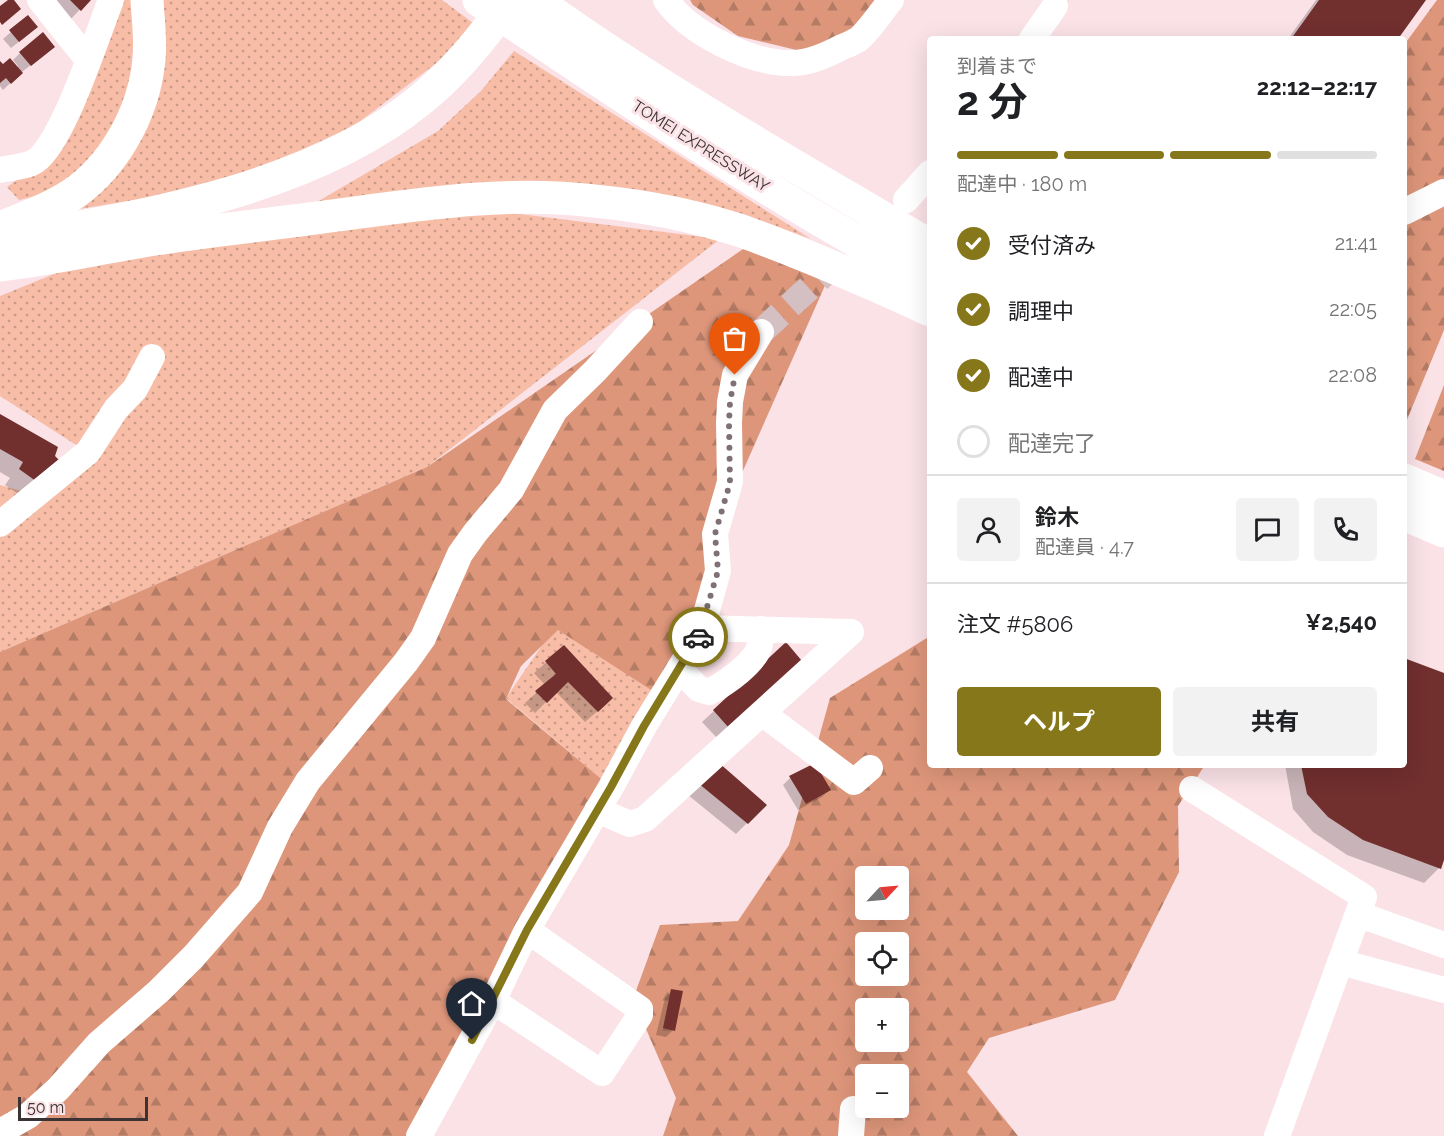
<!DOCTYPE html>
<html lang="ja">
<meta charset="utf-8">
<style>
body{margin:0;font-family:Raleway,"Noto Sans JP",sans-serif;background:#f2f2f2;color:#202124;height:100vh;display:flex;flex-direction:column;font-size:22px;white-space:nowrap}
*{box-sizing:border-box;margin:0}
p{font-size:20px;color:#757577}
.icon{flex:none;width:33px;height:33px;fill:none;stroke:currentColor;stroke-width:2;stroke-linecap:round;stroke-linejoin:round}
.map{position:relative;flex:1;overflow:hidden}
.drawer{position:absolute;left:927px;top:36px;width:480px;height:732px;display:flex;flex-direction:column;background:#fff;border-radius:6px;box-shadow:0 6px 24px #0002}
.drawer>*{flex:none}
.needle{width:39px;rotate:64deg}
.tools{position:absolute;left:855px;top:866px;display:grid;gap:12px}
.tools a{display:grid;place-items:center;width:54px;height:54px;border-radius:6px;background:#fff;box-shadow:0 6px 24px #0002;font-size:30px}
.scale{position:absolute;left:18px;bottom:15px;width:130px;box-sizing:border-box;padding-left:6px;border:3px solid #3b3234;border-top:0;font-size:16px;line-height:21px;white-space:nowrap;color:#3b3234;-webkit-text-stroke:4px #fae2e7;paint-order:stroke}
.pin{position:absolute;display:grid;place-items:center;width:51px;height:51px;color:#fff;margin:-62px -26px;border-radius:50% 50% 50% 0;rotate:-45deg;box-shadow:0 0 6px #0007}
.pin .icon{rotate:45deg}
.courier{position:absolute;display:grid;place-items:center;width:60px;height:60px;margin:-30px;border:4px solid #86771a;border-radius:50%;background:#fff;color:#222;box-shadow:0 2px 8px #0007}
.headline em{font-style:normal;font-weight:700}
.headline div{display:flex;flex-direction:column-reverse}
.headline{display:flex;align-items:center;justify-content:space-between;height:102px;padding:0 30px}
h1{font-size:39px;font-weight:700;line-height:45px}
.bar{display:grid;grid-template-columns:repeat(4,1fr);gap:9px 6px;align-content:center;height:72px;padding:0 30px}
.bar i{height:8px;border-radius:4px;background:#e0e0e0}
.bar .current{background:#86771a}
.bar p{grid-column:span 4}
.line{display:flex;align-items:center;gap:15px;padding:0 30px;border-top:2px solid #e0e0e0}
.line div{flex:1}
.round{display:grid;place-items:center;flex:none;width:63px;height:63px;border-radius:6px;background:#f2f2f2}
ol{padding:0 30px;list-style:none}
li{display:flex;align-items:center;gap:18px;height:66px}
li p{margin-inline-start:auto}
li .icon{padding:6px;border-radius:50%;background:#86771a;color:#fff;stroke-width:4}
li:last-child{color:#757577}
li i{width:33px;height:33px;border:3px solid #e0e0e0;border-radius:50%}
.button{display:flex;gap:12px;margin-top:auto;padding:12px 30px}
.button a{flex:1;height:69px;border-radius:6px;background:#86771a;color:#fff;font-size:24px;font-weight:700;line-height:69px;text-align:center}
.button a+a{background:#f2f2f2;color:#202124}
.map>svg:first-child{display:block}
.grass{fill:url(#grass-dots)}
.forest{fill:url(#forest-firs);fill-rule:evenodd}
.shadow{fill:#0003}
.building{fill:#712f2e}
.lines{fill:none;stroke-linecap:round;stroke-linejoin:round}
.minor-tunnel{stroke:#d4bfc3;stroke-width:26;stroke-dasharray:26 13;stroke-linecap:butt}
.minor{stroke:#fff;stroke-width:26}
.highway{stroke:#fff;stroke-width:33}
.done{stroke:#7e7073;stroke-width:6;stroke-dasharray:0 10.8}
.route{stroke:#86771a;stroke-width:8}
.labels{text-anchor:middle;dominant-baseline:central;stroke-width:6;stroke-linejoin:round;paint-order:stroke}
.street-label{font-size:16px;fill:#3b3234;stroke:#fae2e7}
</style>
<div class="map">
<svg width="1444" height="1136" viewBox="0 0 1444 1136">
<defs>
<pattern id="grass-dots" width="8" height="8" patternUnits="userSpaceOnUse" patternTransform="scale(1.5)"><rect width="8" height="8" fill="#f7bda6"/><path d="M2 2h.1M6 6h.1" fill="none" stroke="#c99a88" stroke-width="1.8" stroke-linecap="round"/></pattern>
<pattern id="forest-firs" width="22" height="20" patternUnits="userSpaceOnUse" patternTransform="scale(1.5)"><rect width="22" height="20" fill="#dd967a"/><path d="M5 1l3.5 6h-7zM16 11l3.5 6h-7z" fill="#b47b65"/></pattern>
</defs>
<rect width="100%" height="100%" fill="#fae2e7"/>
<path class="grass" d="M122,0H134L132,92L101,155L52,192L19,200L7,187L45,161Z
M157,0H442L473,23L447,55L354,126L301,150L243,173L146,198L73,210L111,180Z
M514,51L811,239L744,214L684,201L317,202L438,131L481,91Z
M479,209L720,239L427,467L0,652V485L48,498L87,452L0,396V296L125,245Z
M556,625L654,688L611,787L506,698Z"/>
<path class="forest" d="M690,0H880L857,30L805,52L738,36L693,5Z
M1437,0H1444V330L1404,427V45Z
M746,247L827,281L715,534L716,573L662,697L558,630L521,666L506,699L611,787L412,1136H0V652L427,467Z
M1444,385V471L1415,459Z
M930,636V765H1205L1178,806L1179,872L1115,1000L989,1038L967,1072L1018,1136H663L676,1098L633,999L660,925L738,921L789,845L830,698ZM866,876H898V909H866ZM866,942H898V975H866ZM866,1008H898V1041H866ZM866,1074H898V1107H866Z"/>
<path class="shadow" d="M48,0H89L69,21Z
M1316,0H1424L1396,39H1288Z
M28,17L29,34L11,48L3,39Z
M20,53L46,54L23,71L3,90L0,86V63L3,66L16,68L18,66L13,60Z
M0,416L56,448L24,498L5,485L10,478L0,472Z
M786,644L800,661L717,738L702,722Z
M564,647L600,709L585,722L556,692L535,713L525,703L545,685L534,673Z
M1404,660L1444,675V856L1439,868L1424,883L1347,855L1313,832L1293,809L1285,765H1404Z
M718,765L765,805L736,834L688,795Z
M814,765L829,790L822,797L798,810L783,785L790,778Z
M672,990L673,1030L666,1037L656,1035L665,998Z"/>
<path class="building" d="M8,0H14L21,9L2,25L0,22V6Z
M70,0H91L81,11Z
M1319,0H1426L1398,39H1291Z
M28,15L38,27L19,42L9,30Z
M43,32L55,47L31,66L19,52Z
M10,58L23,73L11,84L6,78L0,83V61L3,64Z
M0,414L58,447L55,456L61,462L40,484L19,469L23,462L0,449Z
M786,642L802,661L729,728L713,710Z
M564,645L613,698L598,712L568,682L547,703L535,691L556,674L545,661Z
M1404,658L1444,673V860L1441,869L1363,840L1328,817L1307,794L1301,765H1404Z
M718,762L767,805L748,824L698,783Z
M815,763L831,790L806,804L789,776Z
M671,989L683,991L675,1031L663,1028Z"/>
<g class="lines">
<path class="minor-tunnel" d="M761,332L845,255"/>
<path class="minor" d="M40,0L88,60
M666,0C690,34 753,65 795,63C812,62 827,55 842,47C848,45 854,42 859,39C871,28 881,12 891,0
M1032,39L1055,6
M0,170C10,168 22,167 32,163C61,151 98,32 111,0
M906,200L930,173
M1404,212L1444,192
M0,524L88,452L116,409L135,389L152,357
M679,669L699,689L709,692C725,684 757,662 760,644C761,639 761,634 761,629
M762,713L854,782L870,768
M1192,789L1364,897L1277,1136
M597,810L630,824L645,819L851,632L702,628
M1356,920L1369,918L1444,945
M1340,962L1444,990
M493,1001L602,1073L640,1015V1009L527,930
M0,1132L28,1116L58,1089L99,1043L159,991L194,956L250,892L280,827L308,781L406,662L423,638L460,554L475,533L511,490L555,410L595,371L640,322
M419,1136L493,1001L527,930L611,787L644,726L700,635L718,571L715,534L730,482L729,423L730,402L735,375L761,332
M851,1136L853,1109"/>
<path class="highway" d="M479,0C626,100 774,198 930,282
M535,0C660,90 798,167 930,246
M2,227C23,219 45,211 65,199C112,171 144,114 149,59C151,40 148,20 147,0
M0,237C38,235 75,228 112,221C214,202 337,168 419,101C454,73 483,38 509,0
M0,265C53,259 104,247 156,239C219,229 283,223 346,214C428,203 511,191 594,201C645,206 697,216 744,232C807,255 869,282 930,310
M1404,480L1444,497
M1404,514L1444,531"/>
</g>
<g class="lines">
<path class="done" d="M698,637L718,571L715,534L730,483L729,423L730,402L735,375"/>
<path class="route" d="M472,1040L527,930L611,787L644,726L698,637"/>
</g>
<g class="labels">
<g class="street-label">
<text transform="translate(701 146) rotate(32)">TOMEI EXPRESSWAY</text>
</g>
</g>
</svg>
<div class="tools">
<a><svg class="needle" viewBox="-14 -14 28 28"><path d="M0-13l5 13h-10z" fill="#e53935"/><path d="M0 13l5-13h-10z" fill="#757577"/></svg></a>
<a><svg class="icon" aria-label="locate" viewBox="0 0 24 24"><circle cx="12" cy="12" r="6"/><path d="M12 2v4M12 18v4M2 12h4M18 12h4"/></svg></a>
<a>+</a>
<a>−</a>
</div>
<div class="scale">50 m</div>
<div class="pin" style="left:735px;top:375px;background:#ea580c"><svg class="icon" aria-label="bag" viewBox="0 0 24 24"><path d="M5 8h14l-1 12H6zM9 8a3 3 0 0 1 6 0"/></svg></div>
<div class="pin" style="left:472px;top:1040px;background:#1f2937"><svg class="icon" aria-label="home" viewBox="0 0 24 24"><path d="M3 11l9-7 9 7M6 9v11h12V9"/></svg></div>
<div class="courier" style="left:698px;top:637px"><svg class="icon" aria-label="car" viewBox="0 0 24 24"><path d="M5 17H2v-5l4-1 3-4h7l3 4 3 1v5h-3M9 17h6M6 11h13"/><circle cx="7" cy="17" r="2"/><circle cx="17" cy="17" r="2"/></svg></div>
<section class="drawer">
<div class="headline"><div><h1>2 分</h1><p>到着まで</p></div><em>22:12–22:17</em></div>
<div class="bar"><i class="current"></i><i class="current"></i><i class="current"></i><i></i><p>配達中 · 180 m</p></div>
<ol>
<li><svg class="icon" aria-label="check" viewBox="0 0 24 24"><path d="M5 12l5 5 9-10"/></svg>受付済み<p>21:41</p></li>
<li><svg class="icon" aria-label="check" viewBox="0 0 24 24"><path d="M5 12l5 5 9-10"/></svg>調理中<p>22:05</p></li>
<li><svg class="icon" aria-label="check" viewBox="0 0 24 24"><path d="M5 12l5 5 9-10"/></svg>配達中<p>22:08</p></li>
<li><i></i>配達完了</li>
</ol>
<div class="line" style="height:108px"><a class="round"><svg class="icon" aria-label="person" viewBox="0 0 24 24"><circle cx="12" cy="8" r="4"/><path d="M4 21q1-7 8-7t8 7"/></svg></a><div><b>鈴木</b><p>配達員 · 4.7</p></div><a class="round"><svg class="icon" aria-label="chat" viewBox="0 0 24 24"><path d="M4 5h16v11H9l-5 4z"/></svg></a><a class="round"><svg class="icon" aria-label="phone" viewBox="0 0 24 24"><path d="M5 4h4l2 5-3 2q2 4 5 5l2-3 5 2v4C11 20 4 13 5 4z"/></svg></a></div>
<div class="line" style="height:78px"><div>注文 #5806</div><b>¥2,540</b></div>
<div class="button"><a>ヘルプ</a><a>共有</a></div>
</section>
</div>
